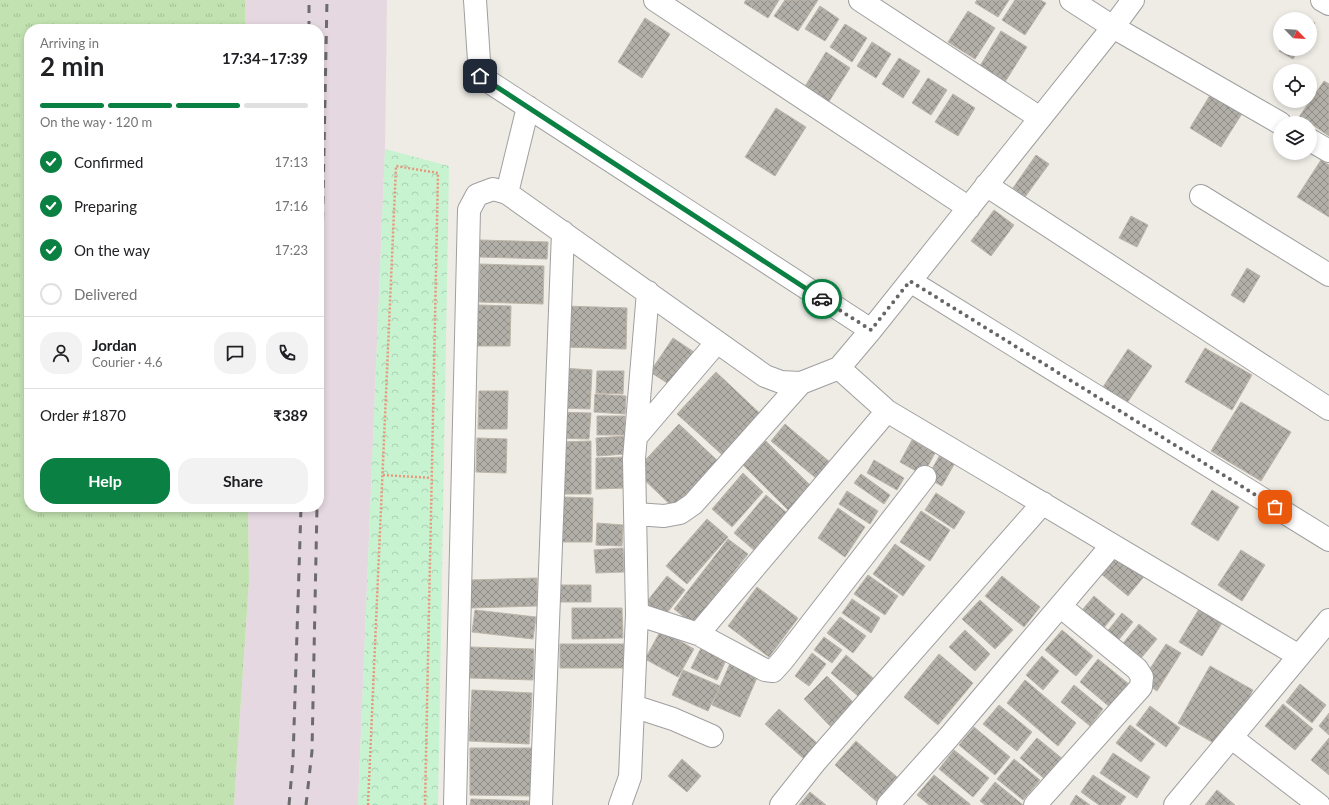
<!DOCTYPE html>
<meta charset="utf-8">
<style>
body{margin:0;font-family:Lato,sans-serif;background:#f2f2f2;color:#202124;height:100vh;display:flex;flex-direction:column;font-size:15px;white-space:nowrap}
*{box-sizing:border-box;margin:0}
p{font-size:13px;color:#757577}
.icon{flex:none;width:22px;height:22px;fill:none;stroke:currentColor;stroke-width:2;stroke-linecap:round;stroke-linejoin:round}
.map{position:relative;flex:1;overflow:hidden}
.side{position:absolute;left:24px;top:24px;width:300px;height:488px;display:flex;flex-direction:column;background:#fff;border-radius:16px;box-shadow:0 2px 6px #0003}
.side>*{flex:none}
.needle{width:26px;rotate:115deg}
.tools{position:absolute;left:1273px;top:12px;display:grid;gap:8px}
.tools a{display:grid;place-items:center;width:44px;height:44px;border-radius:50%;background:#fff;box-shadow:0 2px 6px #0003;font-size:20px}
.pin{position:absolute;display:grid;place-items:center;width:34px;height:34px;color:#fff;margin:-17px;border-radius:8px;box-shadow:0 2px 6px #0006}
.courier{position:absolute;display:grid;place-items:center;width:40px;height:40px;margin:-20px;border:3px solid #0b8043;border-radius:50%;background:#fff;color:#222;box-shadow:0 1px 5px #0007}
.head em{font-style:normal;font-weight:700}
.head div{display:flex;flex-direction:column-reverse}
.head{display:flex;align-items:center;justify-content:space-between;height:68px;padding:0 16px}
h1{font-size:26px;font-weight:700;line-height:30px}
.bar{display:grid;grid-template-columns:repeat(4,1fr);gap:6px 4px;align-content:center;height:48px;padding:0 16px}
.bar i{height:5px;border-radius:3px;background:#e0e0e0}
.bar .selected{background:#0b8043}
.bar p{grid-column:span 4}
.line{display:flex;align-items:center;gap:10px;padding:0 16px;border-top:1px solid #e0e0e0}
.line div{flex:1}
.round{display:grid;place-items:center;flex:none;width:42px;height:42px;border-radius:16px;background:#f2f2f2}
ol{padding:0 16px;list-style:none}
li{display:flex;align-items:center;gap:12px;height:44px}
li p{margin-inline-start:auto}
li .icon{padding:4px;border-radius:50%;background:#0b8043;color:#fff;stroke-width:4}
li:last-child{color:#757577}
li i{width:22px;height:22px;border:2px solid #e0e0e0;border-radius:50%}
.action{display:flex;gap:8px;margin-top:auto;padding:8px 16px}
.action a{flex:1;height:46px;border-radius:16px;background:#0b8043;color:#fff;font-size:16px;font-weight:700;line-height:46px;text-align:center}
.action a+a{background:#f2f2f2;color:#202124}
.map>svg:first-child{display:block}
.railway{fill:#e6d8e1}
.grass{fill:url(#grass-tufts)}
.park{fill:url(#park-crowns)}
.building{fill:url(#building-cross-hatch);stroke:#bdb5a9}
.lines{fill:none;stroke-linecap:round;stroke-linejoin:round}
.minor-casing{stroke:#9f9f9f;stroke-width:24}
.path{stroke:#e9967b;stroke-width:2.5;stroke-dasharray:2 2;stroke-linecap:butt}
.minor{stroke:#fff;stroke-width:22}
.rail{stroke:#6c6c6c;stroke-width:3;stroke-dasharray:8 8;stroke-linecap:butt}
.done{stroke:#676664;stroke-width:4;stroke-dasharray:0 7.2}
.route{stroke:#0b8043;stroke-width:5}
</style>
<div class="map">
<svg width="1329" height="805" viewBox="0 0 1329 805">
<defs>
<pattern id="grass-tufts" width="24" height="20" patternUnits="userSpaceOnUse"><rect width="24" height="20" fill="#c2e2b1"/><path d="M3 7l-1-3M5 7V3M7 7l1-3M15 17l-1-3M17 17v-4M19 17l1-3" fill="none" stroke="#a6c198"/></pattern>
<pattern id="park-crowns" width="20" height="18" patternUnits="userSpaceOnUse"><rect width="20" height="18" fill="#c7f3d1"/><path d="M2 6a3 3 0 1 1 6 0M12 15a3 3 0 1 1 6 0" fill="none" stroke="#aad0b3"/></pattern>
<pattern id="building-cross-hatch" width="8" height="8" patternUnits="userSpaceOnUse"><rect width="8" height="8" fill="#b2aea8"/><path d="M0 0l8 8M0 8l8-8" fill="none" stroke="#908d88"/></pattern>
</defs>
<rect width="100%" height="100%" fill="#eeece5"/>
<path class="railway" d="M245,0H387L385,149L358,805H234L249,580L248,507H319V29H245Z"/>
<path class="grass" d="M0,0H245V29H29V507H248L249,580L234,805H0Z"/>
<path class="park" d="M385,149L449,166L438,805H358Z"/>
<path class="building" d="M746,0H779L768,18L744,3Z
M785,0H818L798,31L774,16Z
M977,0H1009L998,17L975,3Z
M1015,0H1040L1046,3L1025,35L1002,20Z
M820,6L839,19L825,41L805,29Z
M968,11L995,28L975,59L948,42Z
M1302,15L1309,19H1300Z
M645,18L670,34L642,78L618,62Z
M1310,20L1315,23L1310,31Z
M845,24L867,38L852,62L830,47Z
M1001,31L1027,47L1005,82L980,66Z
M872,42L891,54L876,78L857,66Z
M1281,49H1299L1293,59L1279,51Z
M826,52L850,68L828,103L804,88Z
M899,58L920,71L903,98L882,84Z
M928,78L947,90L931,115L912,103Z
M1324,81L1329,84V136L1310,123L1299,117Z
M1212,92L1243,112L1221,147L1190,128Z
M953,94L975,108L958,136L935,122Z
M776,108L806,127L775,176L745,157Z
M1036,155L1049,164L1025,197L1013,188Z
M1321,160L1329,165V217L1297,197Z
M994,210L1014,225L991,256L971,241Z
M1131,216L1148,225L1137,247L1119,238Z
M480,240L548,242L547,259L479,257Z
M480,264L544,266L543,304L479,302Z
M1247,268L1260,276L1244,303L1231,295Z
M478,305L511,306L510,346H477Z
M564,306L627,308L626,349L563,347Z
M673,338L697,354L675,388L650,372Z
M1205,348L1252,375L1232,410L1185,382Z
M1128,349L1152,366L1127,403L1103,387Z
M562,368L592,370L590,409L560,408Z
M597,371H624L623,394L596,393Z
M716,372L767,420L729,461L677,414Z
M479,391H508L507,429H478Z
M595,394L626,396L625,414L594,412Z
M1241,402L1291,432L1261,481L1211,451Z
M556,412L591,413L589,439L555,438Z
M597,416H625V435H597Z
M679,424L723,466L679,513L635,471Z
M785,424L831,463L817,479L771,441Z
M625,436L626,454L597,456L596,438Z
M477,438L507,439L506,473L476,472Z
M912,440L935,453L923,475L900,462Z
M591,441V494H561V442Z
M766,441L812,487L788,510L743,465Z
M941,453L956,461L942,486L927,478Z
M625,457V488L596,489V458Z
M874,460L904,478L897,490L867,473Z
M743,473L763,492L732,527L712,509Z
M861,474L890,495L884,504L854,483Z
M1212,490L1239,507L1218,541L1191,524Z
M847,491L878,511L870,524L839,504Z
M936,493L965,512L954,529L925,510Z
M766,495L787,513L755,551L734,533Z
M563,497L593,498L592,542H562Z
M838,508L865,527L845,557L818,538Z
M921,511L950,530L930,561L900,542Z
M707,519L728,537L687,584L666,566Z
M597,523L623,525L622,546L596,545Z
M728,539L748,554L693,624L674,609Z
M895,544L925,566L903,596L873,574Z
M623,548L624,572L596,573L594,550Z
M1241,550L1265,565L1242,601L1218,585Z
M1119,551L1146,574L1128,596L1100,573Z
M868,575L898,596L885,615L854,594Z
M667,576L685,590L663,618L645,604Z
M1002,576L1040,607L1024,627L985,596Z
M537,578V606L471,608L470,580Z
M557,585H591V602H556Z
M757,587L798,618L769,657L728,626Z
M1094,596L1115,614L1099,634L1077,616Z
M852,599L880,618L871,633L842,613Z
M980,600L1013,630L995,649L962,619Z
M572,608H622L623,638L572,639Z
M1199,609L1222,623L1202,656L1179,642Z
M475,610L536,617L533,639L472,632Z
M1122,613L1133,622L1113,647L1102,638Z
M840,617L866,636L853,653L827,633Z
M1139,624L1157,639L1137,663L1119,648Z
M661,630L694,649L678,677L645,659Z
M965,630L990,654L975,671L949,647Z
M1062,630L1093,656L1076,676L1045,650Z
M824,637L842,650L832,663L814,650Z
M560,644H624V668H560Z
M1166,644L1181,653L1157,691L1142,681Z
M702,646L727,658L717,680L691,668Z
M470,647L534,649L533,680L469,678Z
M812,653L826,664L809,686L795,676Z
M939,654L973,683L938,725L904,697Z
M846,655L873,678L858,696L831,673Z
M1042,656L1059,671L1043,690L1026,675Z
M1098,659L1130,685L1111,708L1080,682Z
M731,661L759,673L740,717L712,705Z
M1210,666L1253,690L1221,747L1178,723Z
M683,670L720,686L708,711L672,695Z
M827,676L855,704L831,727L804,699Z
M1025,680L1076,723L1058,746L1007,703Z
M1300,684L1326,705L1312,723L1286,702Z
M1074,685L1103,709L1090,726L1061,702Z
M472,690L532,693L529,744L469,741Z
M1283,704L1313,729L1295,750L1265,726Z
M999,705L1032,732L1017,751L983,724Z
M1150,706L1180,728L1166,747L1136,725Z
M779,709L817,743L804,759L765,724Z
M1329,713V735L1319,726Z
M1130,725L1155,744L1141,762L1116,743Z
M974,727L1010,757L995,775L959,745Z
M1037,738L1064,760L1047,781L1020,758Z
M1329,738V775L1311,760Z
M856,741L897,777L876,801L835,765Z
M470,748H532V796L470,795Z
M954,750L989,778L973,797L939,769Z
M1113,753L1150,777L1137,798L1100,773Z
M682,759L701,776L687,792L668,776Z
M1014,759L1040,780L1023,800L997,779Z
M934,775L970,804V805H929L917,795Z
M1093,775L1126,797L1120,805H1099L1081,792Z
M995,782L1023,805H985L980,801Z
M1217,790L1235,805H1205Z
M810,792L826,805H799Z
M1076,795L1090,805H1070Z
M471,799L529,801V805H470Z"/>
<g class="lines">
<defs>
<path id="minor" d="M475,0L480,76L871,330
M655,0L969,208
M860,0L1040,118
M1071,0L1113,27L1280,123
M1133,0L1113,27L871,330L839,368L887,411L1299,656
M1322,0L1329,4
M1310,140L1329,151
M986,185L1329,409
M507,193L528,107
M1201,196L1329,275
M910,281L1329,540
M636,437L717,342
M636,514L664,516L680,513L693,504L801,383
M637,614L698,634L765,670L773,671L783,660L925,477
M698,634L887,411
M633,706L673,719L712,736
M1232,738L1319,805
M455,805L469,210L477,195L493,189L507,193L765,376L781,382L801,383L839,368
M541,805L563,232
M620,805L630,777L637,614L634,459L648,292
M781,805L816,761L1043,503
M888,805L948,738L1112,545
M1035,805L1141,687L1142,677L1137,669L1060,606
M1175,805L1329,620"/>
</defs>
<use href="#minor" class="minor-casing"/>
<path class="path" d="M383,475L431,478
M368,805L396,166L438,173L425,805"/>
<use href="#minor" class="minor"/>
<path class="rail" d="M309,29V0
M319,396L327,0
M289,805L293,759L301,507
M306,805L312,751L317,507"/>
</g>
<g class="lines">
<path class="done" d="M822,299L871,330L910,281L1275,507"/>
<path class="route" d="M480,76L822,299"/>
</g>
</svg>
<div class="tools">
<a><svg class="needle" viewBox="-14 -14 28 28"><path d="M0-13l5 13h-10z" fill="#e53935"/><path d="M0 13l5-13h-10z" fill="#757577"/></svg></a>
<a><svg class="icon" aria-label="locate" viewBox="0 0 24 24"><circle cx="12" cy="12" r="6"/><path d="M12 2v4M12 18v4M2 12h4M18 12h4"/></svg></a>
<a><svg class="icon" aria-label="layers" viewBox="0 0 24 24"><path d="M12 4l9 5-9 5-9-5zM3 14l9 5 9-5"/></svg></a>
</div>
<div class="pin" style="left:1275px;top:507px;background:#ea580c"><svg class="icon" aria-label="bag" viewBox="0 0 24 24"><path d="M5 8h14l-1 12H6zM9 8a3 3 0 0 1 6 0"/></svg></div>
<div class="pin" style="left:480px;top:76px;background:#1f2937"><svg class="icon" aria-label="home" viewBox="0 0 24 24"><path d="M3 11l9-7 9 7M6 9v11h12V9"/></svg></div>
<div class="courier" style="left:822px;top:299px"><svg class="icon" aria-label="car" viewBox="0 0 24 24"><path d="M5 17H2v-5l4-1 3-4h7l3 4 3 1v5h-3M9 17h6M6 11h13"/><circle cx="7" cy="17" r="2"/><circle cx="17" cy="17" r="2"/></svg></div>
<section class="side">
<div class="head"><div><h1>2 min</h1><p>Arriving in</p></div><em>17:34–17:39</em></div>
<div class="bar"><i class="selected"></i><i class="selected"></i><i class="selected"></i><i></i><p>On the way · 120 m</p></div>
<ol>
<li><svg class="icon" aria-label="check" viewBox="0 0 24 24"><path d="M5 12l5 5 9-10"/></svg>Confirmed<p>17:13</p></li>
<li><svg class="icon" aria-label="check" viewBox="0 0 24 24"><path d="M5 12l5 5 9-10"/></svg>Preparing<p>17:16</p></li>
<li><svg class="icon" aria-label="check" viewBox="0 0 24 24"><path d="M5 12l5 5 9-10"/></svg>On the way<p>17:23</p></li>
<li><i></i>Delivered</li>
</ol>
<div class="line" style="height:72px"><a class="round"><svg class="icon" aria-label="person" viewBox="0 0 24 24"><circle cx="12" cy="8" r="4"/><path d="M4 21q1-7 8-7t8 7"/></svg></a><div><b>Jordan</b><p>Courier · 4.6</p></div><a class="round"><svg class="icon" aria-label="chat" viewBox="0 0 24 24"><path d="M4 5h16v11H9l-5 4z"/></svg></a><a class="round"><svg class="icon" aria-label="phone" viewBox="0 0 24 24"><path d="M5 4h4l2 5-3 2q2 4 5 5l2-3 5 2v4C11 20 4 13 5 4z"/></svg></a></div>
<div class="line" style="height:52px"><div>Order #1870</div><b>₹389</b></div>
<div class="action"><a>Help</a><a>Share</a></div>
</section>
</div>
